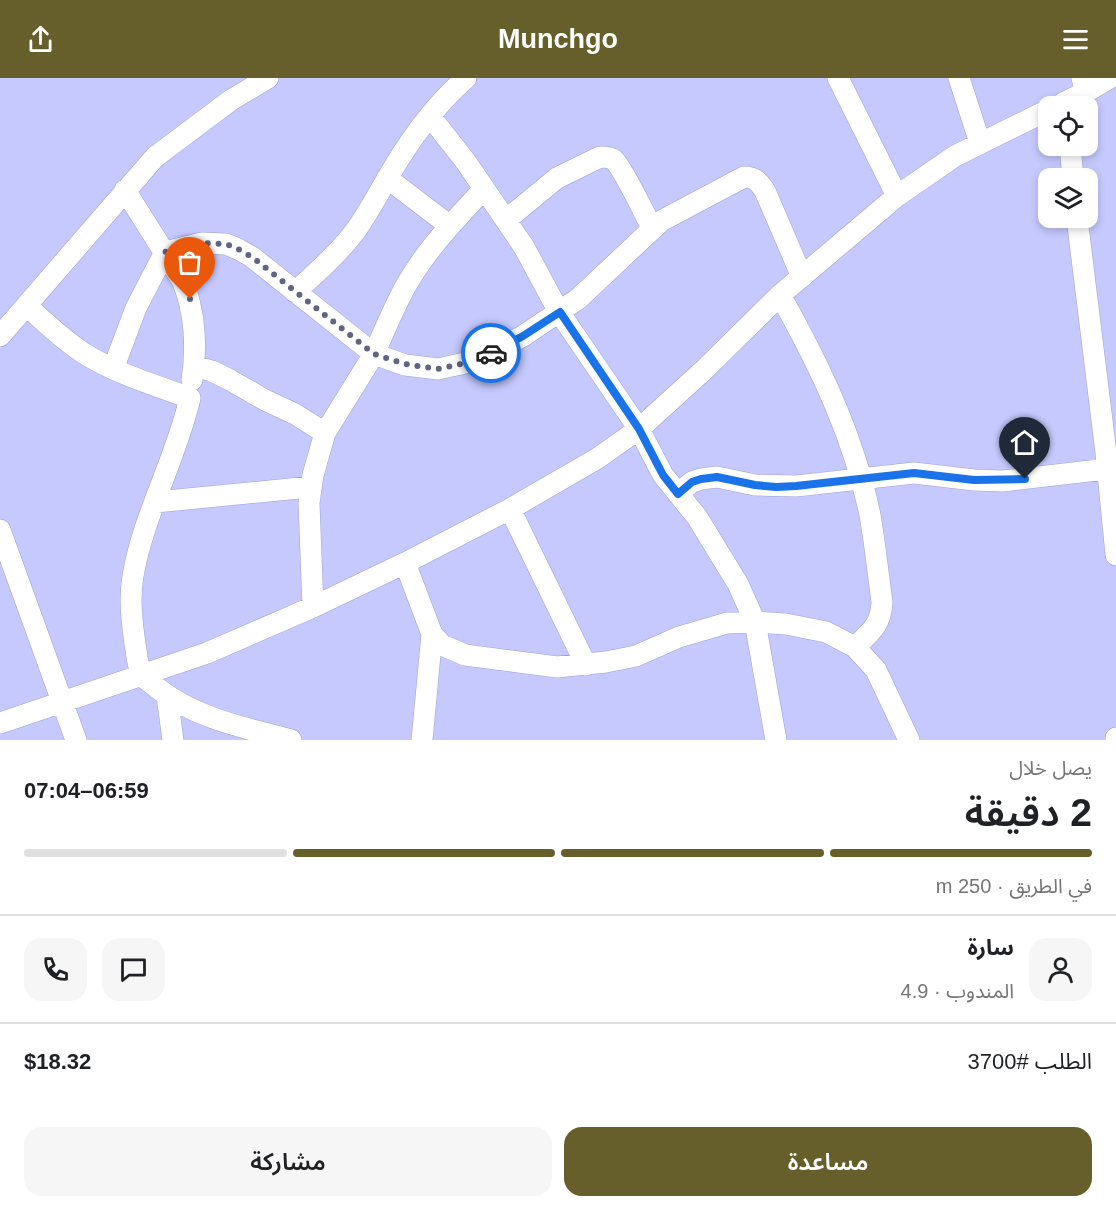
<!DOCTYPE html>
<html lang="ar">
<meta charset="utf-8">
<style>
body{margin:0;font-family:Helvetica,"Noto Sans Arabic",sans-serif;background:#f6f6f6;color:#202124;direction:rtl;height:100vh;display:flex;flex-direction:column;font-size:22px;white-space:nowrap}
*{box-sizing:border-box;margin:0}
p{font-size:20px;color:#757577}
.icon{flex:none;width:33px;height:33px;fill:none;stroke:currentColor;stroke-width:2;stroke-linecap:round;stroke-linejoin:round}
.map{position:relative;height:662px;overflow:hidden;direction:ltr}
.drawer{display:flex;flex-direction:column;background:#fff;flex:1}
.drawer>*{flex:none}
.controls{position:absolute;left:1038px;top:18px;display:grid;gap:12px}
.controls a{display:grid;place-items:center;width:60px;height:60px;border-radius:12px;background:#fff;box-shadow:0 3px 9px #0003;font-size:30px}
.pin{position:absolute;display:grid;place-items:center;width:51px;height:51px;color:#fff;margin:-62px -26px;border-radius:50% 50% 50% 0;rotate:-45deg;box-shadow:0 0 6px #0007}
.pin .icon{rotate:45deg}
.courier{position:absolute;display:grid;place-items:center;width:60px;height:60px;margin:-30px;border:4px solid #1a73e8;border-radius:50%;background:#fff;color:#222;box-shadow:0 2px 8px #0007}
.overview em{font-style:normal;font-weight:600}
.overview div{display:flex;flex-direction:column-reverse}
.overview{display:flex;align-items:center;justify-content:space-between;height:102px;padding:0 24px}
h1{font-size:39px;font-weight:600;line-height:45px}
.bar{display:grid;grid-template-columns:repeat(4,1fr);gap:9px 6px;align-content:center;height:72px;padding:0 24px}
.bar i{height:8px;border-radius:4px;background:#e0e0e0}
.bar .active{background:#665f2b}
.bar p{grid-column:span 4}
.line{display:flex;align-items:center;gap:15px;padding:0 24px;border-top:2px solid #e0e0e0}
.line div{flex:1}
.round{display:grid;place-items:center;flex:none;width:63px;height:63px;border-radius:18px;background:#f6f6f6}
.button{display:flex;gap:12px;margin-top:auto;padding:12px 24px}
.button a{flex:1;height:69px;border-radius:18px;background:#665f2b;color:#fff;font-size:24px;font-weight:600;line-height:69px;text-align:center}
.button a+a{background:#f6f6f6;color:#202124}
header{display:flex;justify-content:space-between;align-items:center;height:78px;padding:0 24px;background:#665f2b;color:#fff;font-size:27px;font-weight:600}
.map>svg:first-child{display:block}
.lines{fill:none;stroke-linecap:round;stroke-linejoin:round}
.street-casing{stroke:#9da1d2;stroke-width:22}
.street{stroke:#fff;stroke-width:21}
.done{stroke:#626483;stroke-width:6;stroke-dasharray:0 10.8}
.route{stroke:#1a73e8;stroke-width:8}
</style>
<header><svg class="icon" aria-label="menu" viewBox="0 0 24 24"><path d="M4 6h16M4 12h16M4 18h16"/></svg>Munchgo<svg class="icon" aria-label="share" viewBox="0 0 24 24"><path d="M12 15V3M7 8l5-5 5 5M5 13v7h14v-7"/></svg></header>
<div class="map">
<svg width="1116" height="662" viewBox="0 0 1116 662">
<rect width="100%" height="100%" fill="#c5c9fd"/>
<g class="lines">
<defs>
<path id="street" d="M838,0L897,118
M959,0L980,65
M1086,14L1110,0
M1064,28L1063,25L1086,14L1082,0
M430,38L466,84L524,169L559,234L639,351L663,397L697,439L738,506L755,544L776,662
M1070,68L1073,100
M387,100L450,148
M484,111C453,144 419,179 399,221C390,239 382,258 374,276L405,287L438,291L465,285L493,274L523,258L578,221L661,143L744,99C755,99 759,104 765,113L802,199
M125,112L183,204C195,234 197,270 192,302
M1077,140L1106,375L1116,477
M506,142L557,100L600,79C605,79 610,79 614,82C623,90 645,137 652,150
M295,214C316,195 339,175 356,152C368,135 377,118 387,101C408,64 434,28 466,0
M780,217C819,286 854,359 870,437C875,466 878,495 882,524C881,547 871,554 855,569
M27,228C46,245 64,263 85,276C117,296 155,307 190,320C176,381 143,438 133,498C129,520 132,544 135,566C137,575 137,589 142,597C145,602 152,605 156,609C194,640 245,650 291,662
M0,258L155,79L231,22L268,0
M194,288L212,293L230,302L265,322L295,336L325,355L313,397L309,425L313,529
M113,291L136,230L165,174L202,165L226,166L238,171L252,179L374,276L325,355
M678,416L692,404L701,401L717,399L755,407L796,408L914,395L974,402L1003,403L1116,390
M156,424L310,409
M510,431L586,587
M0,452L76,662
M405,485L432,556L442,567L465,577L557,589L606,584L636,578L679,559L727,545L755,544L786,546L826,554L855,569L876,592L909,662
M167,618L173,662
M0,645L207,575L313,529L405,485L510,431L598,380L639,351L705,291L780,217L897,118L955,78L1048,32
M422,662L432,556
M1116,662V660"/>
</defs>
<use href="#street" class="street-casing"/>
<use href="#street" class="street"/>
</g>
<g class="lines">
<path class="done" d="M190,221L183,204L165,174L202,165L226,166L238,171L252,179L374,276L405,286L438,291L465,285L491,275"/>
<path class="route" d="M491,275L523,258L560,234L639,351L663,397L678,416L692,404L701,401L717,399L755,407L776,409L796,408L914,395L974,402L1025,401"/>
</g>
</svg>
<div class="controls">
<a><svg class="icon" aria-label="locate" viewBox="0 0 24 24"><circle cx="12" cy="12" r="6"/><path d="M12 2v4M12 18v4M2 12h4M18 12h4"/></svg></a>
<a><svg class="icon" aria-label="layers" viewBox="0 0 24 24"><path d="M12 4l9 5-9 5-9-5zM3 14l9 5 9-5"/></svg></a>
</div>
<div class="pin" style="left:190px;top:221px;background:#ea580c"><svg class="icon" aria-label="bag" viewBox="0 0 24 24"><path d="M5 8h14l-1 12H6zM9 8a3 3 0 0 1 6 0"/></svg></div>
<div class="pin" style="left:1025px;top:401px;background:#1f2937"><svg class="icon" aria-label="home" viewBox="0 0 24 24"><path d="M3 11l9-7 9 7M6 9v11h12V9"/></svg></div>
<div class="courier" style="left:491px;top:275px"><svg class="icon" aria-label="car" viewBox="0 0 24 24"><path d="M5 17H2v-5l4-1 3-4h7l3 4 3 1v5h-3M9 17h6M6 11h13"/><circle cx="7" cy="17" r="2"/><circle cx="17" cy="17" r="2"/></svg></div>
</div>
<section class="drawer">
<div class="overview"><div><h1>2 دقيقة</h1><p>يصل خلال</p></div><em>06:59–07:04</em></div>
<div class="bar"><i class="active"></i><i class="active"></i><i class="active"></i><i></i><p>في الطريق · 250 m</p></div>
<div class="line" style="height:108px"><a class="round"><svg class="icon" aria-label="person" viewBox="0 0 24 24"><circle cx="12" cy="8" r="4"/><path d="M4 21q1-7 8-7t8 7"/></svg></a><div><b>سارة</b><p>المندوب · 4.9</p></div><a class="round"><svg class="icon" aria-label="chat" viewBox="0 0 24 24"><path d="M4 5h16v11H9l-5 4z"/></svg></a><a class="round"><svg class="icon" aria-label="phone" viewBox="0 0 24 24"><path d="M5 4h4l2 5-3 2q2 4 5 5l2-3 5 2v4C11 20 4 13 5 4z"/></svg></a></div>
<div class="line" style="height:78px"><div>الطلب #3700</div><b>$18.32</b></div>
<div class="button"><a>مساعدة</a><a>مشاركة</a></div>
</section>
